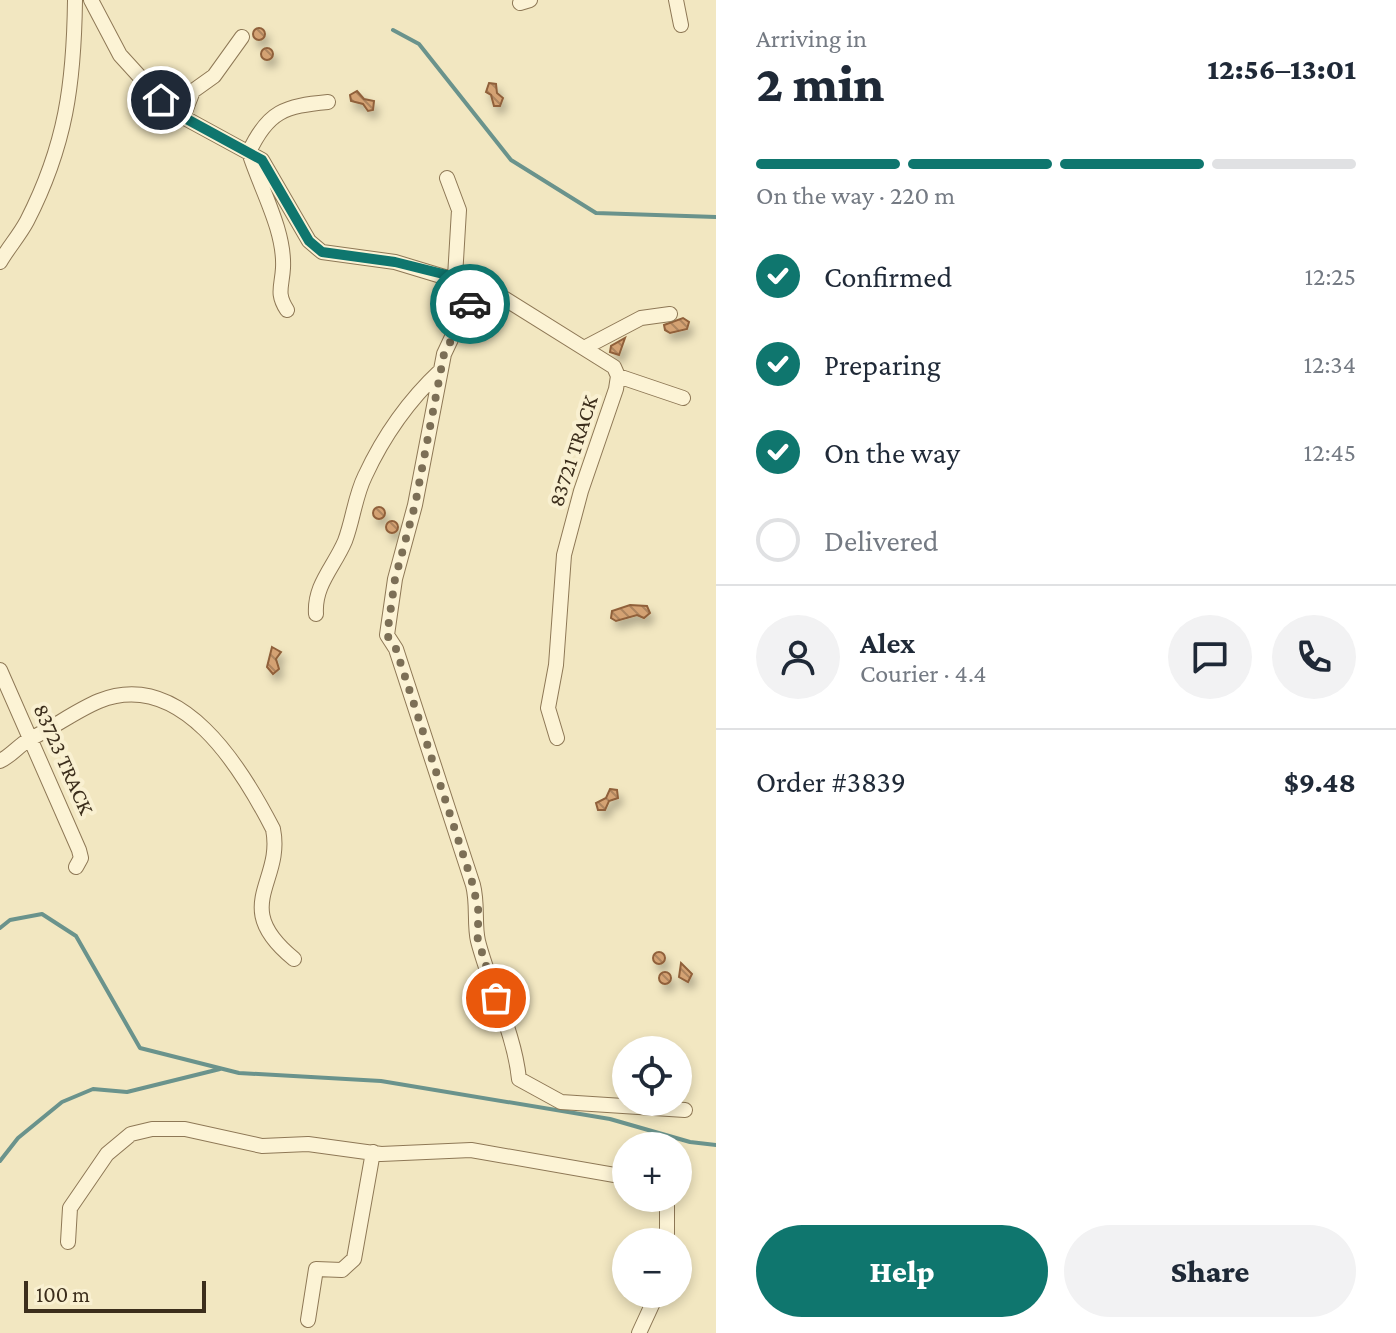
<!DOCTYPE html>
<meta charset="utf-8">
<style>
body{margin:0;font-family:"Crimson Pro",serif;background:#f2f2f3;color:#1f2937;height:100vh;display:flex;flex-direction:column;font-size:30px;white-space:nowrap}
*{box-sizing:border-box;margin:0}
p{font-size:26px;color:#747a83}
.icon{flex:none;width:44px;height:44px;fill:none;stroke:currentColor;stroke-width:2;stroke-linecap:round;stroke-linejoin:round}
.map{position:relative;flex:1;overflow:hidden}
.sheet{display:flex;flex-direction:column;background:#fff;width:680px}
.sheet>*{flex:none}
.fabs{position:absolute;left:612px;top:1036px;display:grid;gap:16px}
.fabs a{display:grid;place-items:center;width:80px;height:80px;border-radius:50%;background:#fff;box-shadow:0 4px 12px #0003;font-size:40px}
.scale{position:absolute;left:24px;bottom:20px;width:182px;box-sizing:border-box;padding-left:8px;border:4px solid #3c2e1c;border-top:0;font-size:22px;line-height:28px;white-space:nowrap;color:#3c2e1c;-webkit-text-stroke:6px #f9f0d1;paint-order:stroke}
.pin{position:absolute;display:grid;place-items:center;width:68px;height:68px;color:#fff;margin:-34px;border:4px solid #fff;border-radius:50%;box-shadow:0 2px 8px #0007}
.courier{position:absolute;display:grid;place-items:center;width:80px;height:80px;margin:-40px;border:6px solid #0f766e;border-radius:50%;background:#fff;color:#222;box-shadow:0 2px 10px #0007}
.headline em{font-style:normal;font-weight:800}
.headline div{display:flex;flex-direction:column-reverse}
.headline{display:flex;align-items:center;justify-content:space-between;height:136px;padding:0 40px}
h1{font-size:52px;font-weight:800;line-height:60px}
.bar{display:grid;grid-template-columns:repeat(4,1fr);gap:12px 8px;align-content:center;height:96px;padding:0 40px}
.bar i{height:10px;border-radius:6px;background:#e0e1e3}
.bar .current{background:#0f766e}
.bar p{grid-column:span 4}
.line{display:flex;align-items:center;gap:20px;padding:0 40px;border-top:2px solid #e0e1e3}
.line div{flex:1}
.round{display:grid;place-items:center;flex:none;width:84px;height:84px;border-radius:42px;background:#f2f2f3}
ol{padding:0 40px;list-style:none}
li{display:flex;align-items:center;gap:24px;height:88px}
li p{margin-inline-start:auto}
li .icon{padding:8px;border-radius:50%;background:#0f766e;color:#fff;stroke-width:4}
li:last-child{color:#747a83}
li i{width:44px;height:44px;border:4px solid #e0e1e3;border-radius:50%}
.cta{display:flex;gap:16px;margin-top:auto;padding:16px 40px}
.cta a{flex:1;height:92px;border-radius:48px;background:#0f766e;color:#fff;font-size:32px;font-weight:800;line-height:92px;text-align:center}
.cta a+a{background:#f2f2f3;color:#1f2937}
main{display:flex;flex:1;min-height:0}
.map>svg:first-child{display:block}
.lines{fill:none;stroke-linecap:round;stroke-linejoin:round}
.stream{stroke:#6a938c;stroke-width:4}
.building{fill:url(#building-back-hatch);stroke:#90613a;stroke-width:2;filter:url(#shadow)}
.minor-casing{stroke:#8e7856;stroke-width:16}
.minor{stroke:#fcf3d5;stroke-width:14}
.done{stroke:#7c6f56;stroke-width:8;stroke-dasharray:0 14.4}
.route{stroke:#0f766e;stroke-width:10}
.labels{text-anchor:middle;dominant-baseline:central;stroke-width:8;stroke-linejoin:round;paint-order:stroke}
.street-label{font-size:22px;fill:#3c2e1c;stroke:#f9f0d1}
</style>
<main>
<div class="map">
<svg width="716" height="1333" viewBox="0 0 716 1333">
<defs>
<pattern id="building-back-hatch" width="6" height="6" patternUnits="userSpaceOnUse" patternTransform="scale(2)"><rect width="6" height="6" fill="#d4a273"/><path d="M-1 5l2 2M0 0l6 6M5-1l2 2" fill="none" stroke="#ad845e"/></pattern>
<filter id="shadow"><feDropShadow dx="4" dy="7" stdDeviation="4" flood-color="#0004"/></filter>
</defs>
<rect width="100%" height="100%" fill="#f2e7c1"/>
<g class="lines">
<path class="stream" d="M393,30L419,44L511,160L596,213L716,217
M0,928L10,920L42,914L76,936L140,1048L239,1073L381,1081L610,1119L690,1142L716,1145
M0,1161L18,1138L62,1102L93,1089L127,1092L220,1069"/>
</g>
<path class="building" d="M253 34a6 6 0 1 1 12 0a6 6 0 1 1-12 0Z
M261 54a6 6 0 1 1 12 0a6 6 0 1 1-12 0Z
M489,83L496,84L497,93L503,98L500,106H494L491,95L486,92Z
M357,91L364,99L374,101L373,110L368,111L363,104L351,101L350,95Z
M683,318L689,322L687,329L670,333L665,330L664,325Z
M625,338L619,355L610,352L611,346Z
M373 513a6 6 0 1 1 12 0a6 6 0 1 1-12 0Z
M386 527a6 6 0 1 1 12 0a6 6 0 1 1-12 0Z
M630,605L647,606L650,613L644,618L637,615L616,621L611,618L612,611Z
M272,647L281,652L276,659L279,669L273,674L267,667Z
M610,789L617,790L618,798L609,801L605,810H598L596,803L606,798Z
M653 958a6 6 0 1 1 12 0a6 6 0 1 1-12 0Z
M681,963L692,974L688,982L679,977Z
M659 978a6 6 0 1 1 12 0a6 6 0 1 1-12 0Z"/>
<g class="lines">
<defs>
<path id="minor" d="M91,0L120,55L161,100L183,117L262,160L309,241L322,252L395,262L494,292L614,367L618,376L616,389L581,491L564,555L556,665L548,708L557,738
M676,0L681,25
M520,3L530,0
M183,117L193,91L214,76L242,37
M447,178L459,210L455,277
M0,262C8,248 19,236 27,221C66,145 74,83 75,0
M475,288L444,354L415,505L395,579L387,635L396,649L473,885C478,904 474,924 478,941C490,988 514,1031 519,1079L561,1102L685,1110
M287,310C276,293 282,287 283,268C285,230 260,188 249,152C268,111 285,106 328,102
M584,348L641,318L670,314
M618,376L683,398
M316,614C314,585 334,567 345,541C353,520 355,496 365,476C383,437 410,399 441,370
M0,670L79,850L81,858L76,867
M0,761C11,756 19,745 30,739C53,728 75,711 99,701C181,668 241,767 273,829C284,883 229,906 294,959
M667,1198V1242
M68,1242L70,1208L107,1154L131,1134L152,1129H185L262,1146L308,1144L381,1154L471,1150L626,1177
M308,1320L316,1269L342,1270L354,1259L373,1152
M639,1333L657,1294"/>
</defs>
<use href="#minor" class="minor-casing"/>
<use href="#minor" class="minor"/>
</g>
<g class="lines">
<path class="done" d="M470,304L444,354L415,505L395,579L387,635L396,649L473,885L479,914L477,936L496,998"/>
<path class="route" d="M161,100L183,117L262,160L309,241L322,252L395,262L455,277L475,288L470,304"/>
</g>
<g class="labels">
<g class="street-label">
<text transform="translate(573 451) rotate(-72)">83721 TRACK</text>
<text transform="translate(64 759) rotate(66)">83723 TRACK</text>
</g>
</g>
</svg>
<div class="fabs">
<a><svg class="icon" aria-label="locate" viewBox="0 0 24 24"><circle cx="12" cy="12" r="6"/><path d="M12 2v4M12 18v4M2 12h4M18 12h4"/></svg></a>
<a>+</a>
<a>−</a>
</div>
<div class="scale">100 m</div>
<div class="pin" style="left:496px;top:998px;background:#ea580c"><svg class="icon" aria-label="bag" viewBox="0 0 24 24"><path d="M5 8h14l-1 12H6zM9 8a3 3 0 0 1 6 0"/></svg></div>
<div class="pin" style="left:161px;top:100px;background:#1f2937"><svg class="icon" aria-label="home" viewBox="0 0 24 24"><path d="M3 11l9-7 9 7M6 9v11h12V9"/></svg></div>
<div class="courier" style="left:470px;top:304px"><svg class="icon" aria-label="car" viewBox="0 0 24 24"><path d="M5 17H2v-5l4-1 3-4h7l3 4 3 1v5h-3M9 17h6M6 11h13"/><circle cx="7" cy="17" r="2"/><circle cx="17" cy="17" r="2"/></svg></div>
</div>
<section class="sheet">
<div class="headline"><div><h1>2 min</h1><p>Arriving in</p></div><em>12:56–13:01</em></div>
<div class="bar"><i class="current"></i><i class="current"></i><i class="current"></i><i></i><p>On the way · 220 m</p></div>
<ol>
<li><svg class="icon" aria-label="check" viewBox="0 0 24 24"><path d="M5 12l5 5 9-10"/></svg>Confirmed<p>12:25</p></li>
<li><svg class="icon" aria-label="check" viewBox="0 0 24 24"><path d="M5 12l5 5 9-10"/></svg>Preparing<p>12:34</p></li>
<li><svg class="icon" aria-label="check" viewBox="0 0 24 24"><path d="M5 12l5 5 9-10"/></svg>On the way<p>12:45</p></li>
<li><i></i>Delivered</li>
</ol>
<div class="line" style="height:144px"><a class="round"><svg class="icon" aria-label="person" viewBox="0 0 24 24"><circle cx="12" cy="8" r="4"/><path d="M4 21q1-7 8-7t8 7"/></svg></a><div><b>Alex</b><p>Courier · 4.4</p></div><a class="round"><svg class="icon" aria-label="chat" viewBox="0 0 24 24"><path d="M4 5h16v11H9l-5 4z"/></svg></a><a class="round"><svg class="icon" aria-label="phone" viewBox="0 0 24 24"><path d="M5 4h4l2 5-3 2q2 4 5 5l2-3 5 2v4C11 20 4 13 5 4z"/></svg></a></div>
<div class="line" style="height:104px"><div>Order #3839</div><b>$9.48</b></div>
<div class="cta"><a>Help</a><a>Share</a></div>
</section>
</main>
